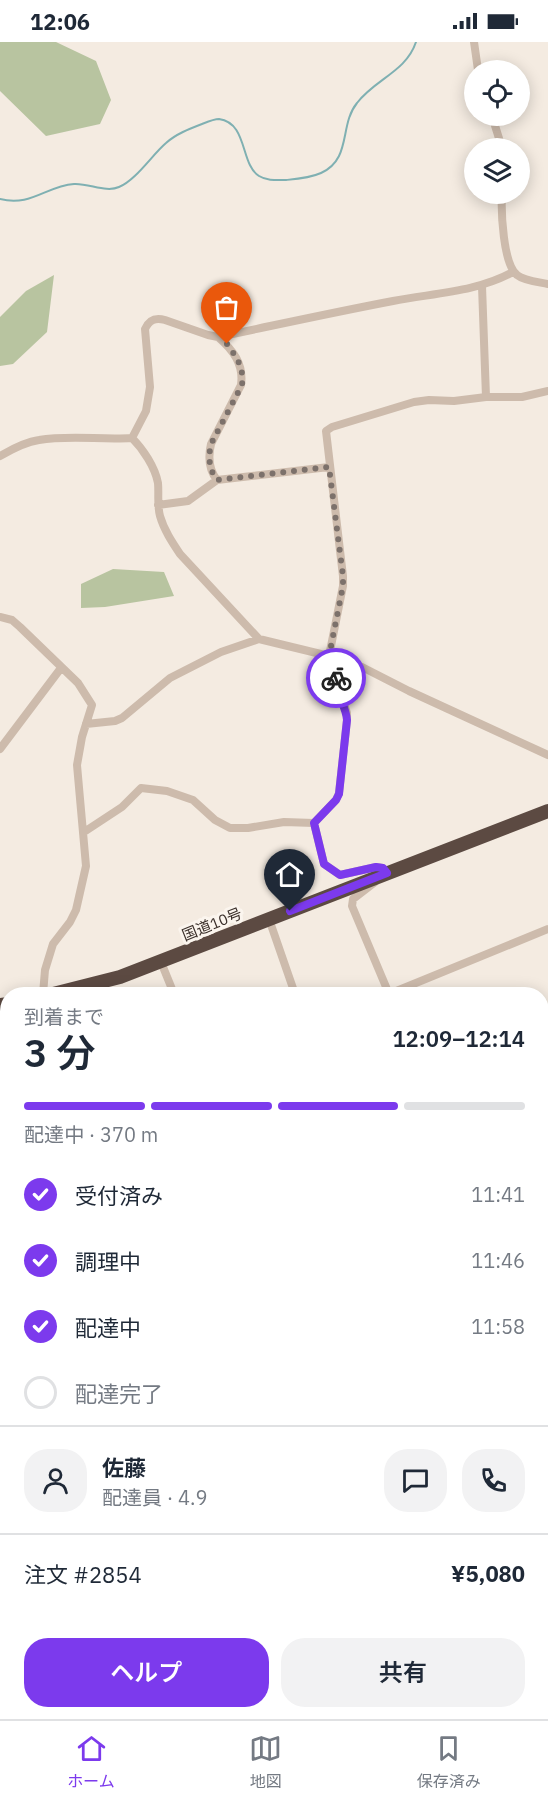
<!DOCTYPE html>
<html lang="ja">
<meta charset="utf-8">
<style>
body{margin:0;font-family:"IBM Plex Sans","Noto Sans JP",sans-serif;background:#f2f2f3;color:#1f2937;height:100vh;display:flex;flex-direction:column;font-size:22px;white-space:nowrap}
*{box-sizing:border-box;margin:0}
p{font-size:20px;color:#747a83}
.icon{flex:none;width:33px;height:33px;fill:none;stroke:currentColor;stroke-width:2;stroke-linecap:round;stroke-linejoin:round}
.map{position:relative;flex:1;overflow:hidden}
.details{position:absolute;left:0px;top:945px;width:549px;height:732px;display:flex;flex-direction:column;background:#fff;border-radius:24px 24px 0 0;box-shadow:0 3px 15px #0003}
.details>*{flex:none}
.controls{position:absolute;left:464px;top:18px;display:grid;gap:12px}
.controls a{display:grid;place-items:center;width:66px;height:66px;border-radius:50%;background:#fff;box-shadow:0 3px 15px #0003;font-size:30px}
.pin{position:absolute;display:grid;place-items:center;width:51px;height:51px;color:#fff;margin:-62px -26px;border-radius:50% 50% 50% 0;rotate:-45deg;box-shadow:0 0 6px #0007}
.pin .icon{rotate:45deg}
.courier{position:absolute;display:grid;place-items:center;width:60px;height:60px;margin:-30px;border:4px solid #7c3aed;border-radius:50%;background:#fff;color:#222;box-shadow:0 2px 8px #0007}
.summary em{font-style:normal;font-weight:600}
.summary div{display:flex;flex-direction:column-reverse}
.summary{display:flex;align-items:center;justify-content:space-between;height:102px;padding:0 24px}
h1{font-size:39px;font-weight:600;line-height:45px}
.bar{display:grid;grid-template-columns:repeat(4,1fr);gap:9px 6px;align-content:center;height:72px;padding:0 24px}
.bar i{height:8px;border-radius:4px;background:#e0e1e3}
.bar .active{background:#7c3aed}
.bar p{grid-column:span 4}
.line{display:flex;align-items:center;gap:15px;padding:0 24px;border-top:2px solid #e0e1e3}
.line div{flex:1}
.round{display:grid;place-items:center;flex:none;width:63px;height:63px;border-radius:24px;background:#f2f2f3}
ol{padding:0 24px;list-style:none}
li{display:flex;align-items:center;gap:18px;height:66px}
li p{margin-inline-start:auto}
li .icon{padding:6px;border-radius:50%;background:#7c3aed;color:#fff;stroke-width:4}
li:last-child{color:#747a83}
li i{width:33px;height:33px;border:3px solid #e0e1e3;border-radius:50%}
.primary-button{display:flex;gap:12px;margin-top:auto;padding:12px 24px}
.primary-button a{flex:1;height:69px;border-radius:24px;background:#7c3aed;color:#fff;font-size:24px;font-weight:600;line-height:69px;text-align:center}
.primary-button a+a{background:#f2f2f3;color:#1f2937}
.status{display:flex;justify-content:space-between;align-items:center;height:42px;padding:0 30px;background:#fff;direction:ltr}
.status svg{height:16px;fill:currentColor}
.tabs{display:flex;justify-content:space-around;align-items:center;height:84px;border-top:2px solid #e0e1e3;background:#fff;font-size:16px;color:#747a83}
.tabs a{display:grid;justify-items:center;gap:3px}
.tabs .active{color:#7c3aed}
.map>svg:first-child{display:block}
.green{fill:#b8c4a0}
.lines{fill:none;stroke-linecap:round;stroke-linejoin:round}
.stream{stroke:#7fb0b2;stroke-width:2}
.street{stroke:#cdbbac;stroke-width:8}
.highway{stroke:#5c4a42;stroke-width:14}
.done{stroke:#7c716b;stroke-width:6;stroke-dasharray:0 10.8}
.route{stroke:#7c3aed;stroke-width:8}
.labels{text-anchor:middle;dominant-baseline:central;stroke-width:6;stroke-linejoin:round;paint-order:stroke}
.street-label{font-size:15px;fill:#3b302b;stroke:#fbf5ee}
</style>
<div class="status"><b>12:06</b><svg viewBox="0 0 49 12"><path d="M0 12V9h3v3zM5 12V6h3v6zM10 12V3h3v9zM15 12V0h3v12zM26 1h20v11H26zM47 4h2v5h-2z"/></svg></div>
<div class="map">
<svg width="548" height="1677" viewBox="0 0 548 1677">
<rect width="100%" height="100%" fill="#f4ebe1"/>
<path class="green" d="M0,0H56L96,19L111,58L100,82L46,94L0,49Z
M54,233L47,290L13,322L0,324V275L26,249Z
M113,527L164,530L174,554L105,565L81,566V542Z
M542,1245L548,1249V1381L542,1380Z
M0,1368L8,1372L7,1528L0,1525Z
M0,1613L7,1616L8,1670H88L97,1677H0Z
M204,1670H448L462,1677H405L371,1671L332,1673L320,1677H181L193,1675Z"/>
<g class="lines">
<path class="stream" d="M0,157C31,165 46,144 74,142C89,141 106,151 119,145C136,138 152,113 166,101C176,92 189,87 202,82C207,80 214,77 219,77C248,81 240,122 259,134C267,139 277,138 286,138C297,137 310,136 321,131C352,117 339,83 357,61C375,37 406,30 416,0
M0,1579L8,1583
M542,1661H548
M479,1670L487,1677
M515,1677L519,1670"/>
<path class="street" d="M474,0L478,28
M492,74L502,106
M502,152C501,169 503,222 517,233C524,239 539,240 548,242
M482,244L486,355
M218,295C233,308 244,322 241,343L211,402C208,415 209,428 217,438L329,425
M132,396C143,407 155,425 158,441C159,452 157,463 160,474C164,488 172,500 180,512L259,597L329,614L362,625L409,649L548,713
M132,396L146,369L150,345L145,287C149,278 155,275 165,278L208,293L218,295C276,283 335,270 393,259C434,251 477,250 513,230
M0,414C12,407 25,400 39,398C69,393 101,398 132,396
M158,463L188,459L217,438
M0,575L12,578L20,585L78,641L92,663L82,695L77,723L86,824L76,868L70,880L53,902L45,928L43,952
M329,614L343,544V534L326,389L332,385L414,360L429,358L454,359L486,355H522L548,349
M86,682L115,679L122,676L170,636L221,610L259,597
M0,707L61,626
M314,781L324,822L340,833L376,825L383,826L388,831
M84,790L122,765L141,746L167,749L193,758L215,778L230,786H248L284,780L314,781L336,758L339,751L347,678V671L336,641L342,618
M375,840L353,857L352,864L389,952
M269,877L295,952
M161,920L174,952
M389,952L548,887
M0,1057L8,1077
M0,1160L8,1157
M0,1295L8,1292
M542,1448L548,1436
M542,1503L548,1505
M542,1565L548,1560"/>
<path class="highway" d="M53,952L120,935L548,769
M0,963L8,962"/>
</g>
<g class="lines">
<path class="done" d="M227,302C237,316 244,325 242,343L211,402C208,415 209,428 217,438L329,425L343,534V544L329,614L342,618L336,636"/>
<path class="route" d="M290,869L387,831L383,826L376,825L340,833L324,822L314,781L336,758L339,752L347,678C346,663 335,651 336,636"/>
</g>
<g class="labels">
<g class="street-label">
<text transform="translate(212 882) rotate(-22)">国道10号</text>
</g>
</g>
</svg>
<div class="controls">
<a><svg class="icon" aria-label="locate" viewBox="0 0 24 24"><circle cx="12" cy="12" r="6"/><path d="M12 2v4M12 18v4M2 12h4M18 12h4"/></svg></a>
<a><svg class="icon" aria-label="layers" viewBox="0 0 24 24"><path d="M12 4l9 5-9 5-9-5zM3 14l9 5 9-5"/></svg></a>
</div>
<div class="pin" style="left:227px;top:302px;background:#ea580c"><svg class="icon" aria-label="bag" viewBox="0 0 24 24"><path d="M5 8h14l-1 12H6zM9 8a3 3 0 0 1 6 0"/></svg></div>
<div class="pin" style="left:290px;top:869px;background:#1f2937"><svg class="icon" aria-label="home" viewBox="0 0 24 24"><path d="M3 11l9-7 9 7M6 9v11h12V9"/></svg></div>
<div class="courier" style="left:336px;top:636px"><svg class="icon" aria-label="bike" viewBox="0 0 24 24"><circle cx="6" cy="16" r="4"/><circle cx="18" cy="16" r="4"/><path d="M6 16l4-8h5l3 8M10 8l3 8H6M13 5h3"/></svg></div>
<section class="details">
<div class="summary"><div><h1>3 分</h1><p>到着まで</p></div><em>12:09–12:14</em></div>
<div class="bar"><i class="active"></i><i class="active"></i><i class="active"></i><i></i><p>配達中 · 370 m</p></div>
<ol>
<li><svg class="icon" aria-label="check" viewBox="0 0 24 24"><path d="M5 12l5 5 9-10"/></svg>受付済み<p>11:41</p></li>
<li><svg class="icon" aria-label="check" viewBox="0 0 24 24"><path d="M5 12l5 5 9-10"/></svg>調理中<p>11:46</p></li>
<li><svg class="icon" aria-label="check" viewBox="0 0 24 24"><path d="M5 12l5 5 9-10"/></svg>配達中<p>11:58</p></li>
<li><i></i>配達完了</li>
</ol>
<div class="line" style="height:108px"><a class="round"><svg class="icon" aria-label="person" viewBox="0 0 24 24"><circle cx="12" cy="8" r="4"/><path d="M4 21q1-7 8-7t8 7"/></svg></a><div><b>佐藤</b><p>配達員 · 4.9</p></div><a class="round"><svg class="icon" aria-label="chat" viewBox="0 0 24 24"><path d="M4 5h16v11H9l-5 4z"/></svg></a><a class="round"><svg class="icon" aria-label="phone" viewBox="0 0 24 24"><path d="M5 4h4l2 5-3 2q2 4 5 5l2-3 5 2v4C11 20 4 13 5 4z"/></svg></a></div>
<div class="line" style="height:78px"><div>注文 #2854</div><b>¥5,080</b></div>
<div class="primary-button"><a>ヘルプ</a><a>共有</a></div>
</section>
</div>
<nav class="tabs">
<a class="active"><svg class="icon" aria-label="home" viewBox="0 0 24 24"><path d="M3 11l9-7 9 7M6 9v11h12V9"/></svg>ホーム</a>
<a><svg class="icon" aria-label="map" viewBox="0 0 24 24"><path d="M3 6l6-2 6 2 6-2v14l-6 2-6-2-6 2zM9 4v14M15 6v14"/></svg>地図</a>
<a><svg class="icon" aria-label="saved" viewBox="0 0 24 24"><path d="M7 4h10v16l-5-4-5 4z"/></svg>保存済み</a>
</nav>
